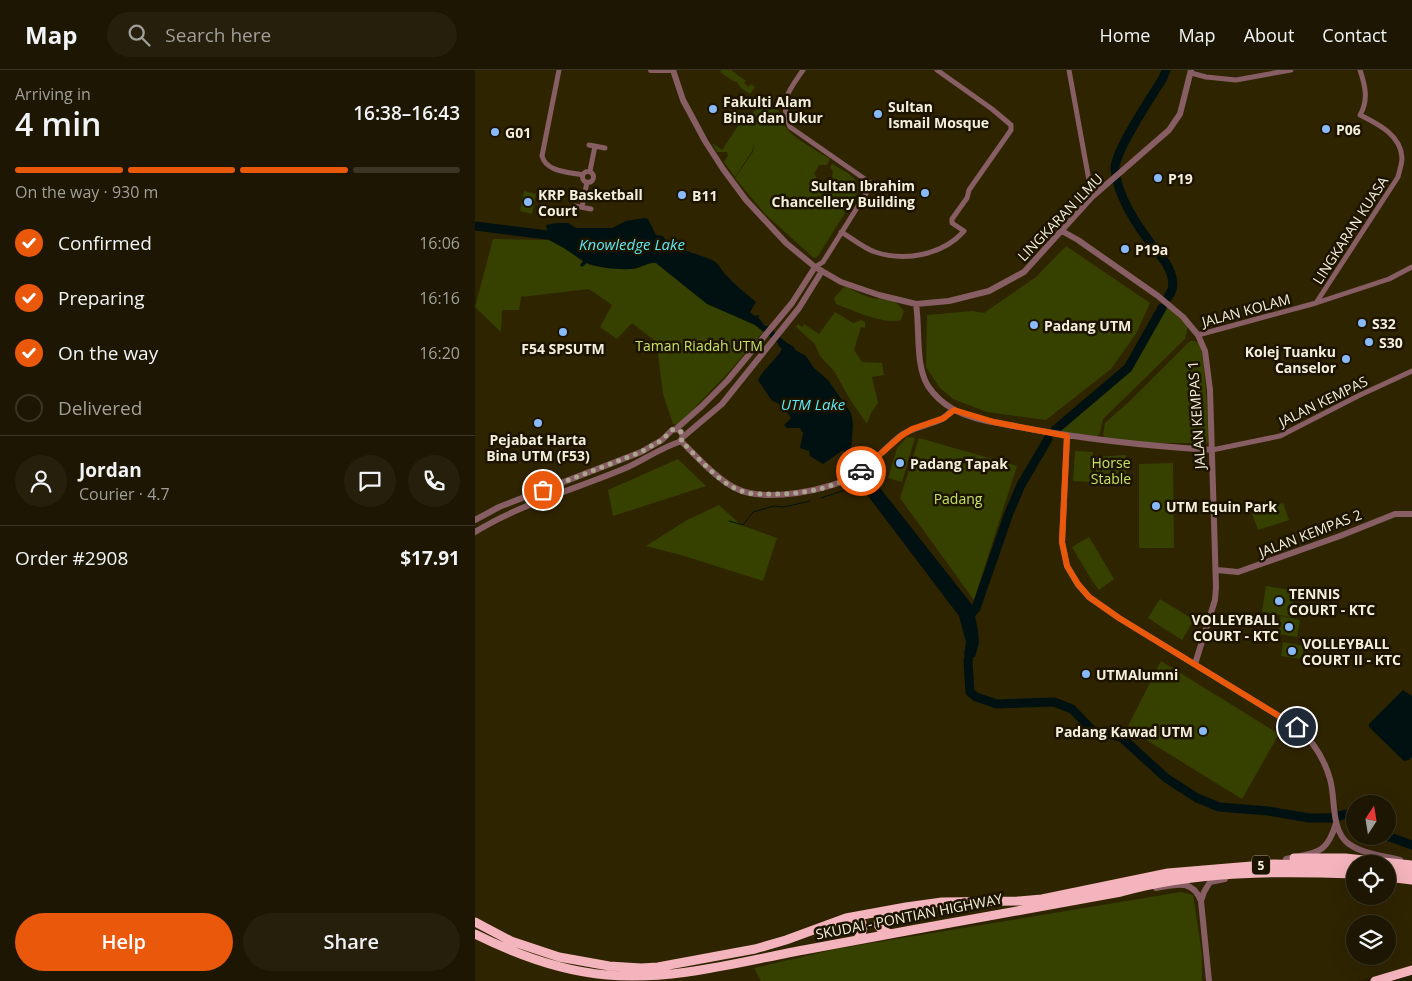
<!DOCTYPE html>
<meta charset="utf-8">
<style>
body{margin:0;font-family:"Open Sans",sans-serif;background:#251f0c;color:#f1f3f6;height:100vh;display:flex;flex-direction:column;font-size:19px;white-space:nowrap}
*{box-sizing:border-box;margin:0}
p{font-size:16px;color:#a09f99}
.icon{flex:none;width:28px;height:28px;fill:none;stroke:currentColor;stroke-width:2;stroke-linecap:round;stroke-linejoin:round}
.map{position:relative;flex:1;overflow:hidden}
.drawer{display:flex;flex-direction:column;background:#1c1602;width:475px}
.drawer>*{flex:none}
.needle{width:32px;rotate:12deg}
.controls{position:absolute;left:871px;top:725px;display:grid;gap:10px}
.controls a{display:grid;place-items:center;width:50px;height:50px;border-radius:50%;background:#1c1602;box-shadow:0 5px 20px #0002,0 0 0 1px #3a3524;font-size:25px}
.pin{position:absolute;display:grid;place-items:center;width:42px;height:42px;color:#fff;margin:-21px;border:2px solid #fff;border-radius:50%;box-shadow:0 1px 5px #0007}
.courier{position:absolute;display:grid;place-items:center;width:50px;height:50px;margin:-25px;border:4px solid #ea580c;border-radius:50%;background:#fff;color:#222;box-shadow:0 1px 6px #0007}
.summary em{font-style:normal;font-weight:600}
.summary div{display:flex;flex-direction:column-reverse}
.summary{display:flex;align-items:center;justify-content:space-between;height:85px;padding:0 15px}
h1{font-size:32px;font-weight:600;line-height:38px}
.bar{display:grid;grid-template-columns:repeat(4,1fr);gap:8px 5px;align-content:center;height:60px;padding:0 15px}
.bar i{height:6px;border-radius:4px;background:#3a3524}
.bar .current{background:#ea580c}
.bar p{grid-column:span 4}
.line{display:flex;align-items:center;gap:12px;padding:0 15px;border-top:1px solid #3a3524}
.line div{flex:1}
.round{display:grid;place-items:center;flex:none;width:52px;height:52px;border-radius:26px;background:#251f0c}
ol{padding:0 15px;list-style:none}
li{display:flex;align-items:center;gap:15px;height:55px}
li p{margin-inline-start:auto}
li .icon{padding:5px;border-radius:50%;background:#ea580c;color:#fff;stroke-width:4}
li:last-child{color:#a09f99}
li i{width:28px;height:28px;border:2px solid #3a3524;border-radius:50%}
.primary-button{display:flex;gap:10px;margin-top:auto;padding:10px 15px}
.primary-button a{flex:1;height:58px;border-radius:30px;background:#ea580c;color:#fff;font-size:20px;font-weight:600;line-height:58px;text-align:center}
.primary-button a+a{background:#251f0c;color:#f1f3f6}
header{display:flex;align-items:center;gap:30px;box-sizing:border-box;height:70px;padding:0 25px;background:#1c1602;border-bottom:1px solid #3a3524}
header strong{font-size:24px}
nav{display:flex;gap:28px;margin-inline-start:auto;font-size:18px}
.search{width:350px;height:45px;background:#251f0c;display:flex;align-items:center;gap:12px;box-sizing:border-box;padding:0 18px;border-radius:28px;color:#a09f99;font-size:19px}
main{display:flex;flex:1;min-height:0}
.map>svg:first-child{display:block}
.built{fill:#2f2400;fill-rule:evenodd}
.green{fill:#364100}
.water{fill:#011112}
.lines{fill:none;stroke-linecap:round;stroke-linejoin:round}
.stream{stroke:#011112;stroke-width:1}
.river{stroke:#011112;stroke-width:9}
.minor{stroke:#875e64;stroke-width:5}
.tertiary{stroke:#875e64;stroke-width:6}
.trunk{stroke:#f4b4bd;stroke-width:9}
.done{stroke:#aba590;stroke-width:5;stroke-dasharray:0 9}
.route{stroke:#ea580c;stroke-width:6}
.poi-dot{fill:#89bafc;stroke:#1d1400;stroke-width:2}
.labels{text-anchor:middle;dominant-baseline:central;stroke-width:5;stroke-linejoin:round;paint-order:stroke}
.shield{fill:#1d1400;stroke:#b3ad9b;stroke-width:1}
.shield-label{font-size:12px;font-weight:bold;fill:#f3eedd}
.poi-label{font-size:14px;font-weight:bold;fill:#f3eedd;stroke:#1d1400;text-anchor:start}
.street-label{font-size:14px;fill:#f3eedd;stroke:#1d1400}
.park-label{font-size:14px;fill:#c6e166;stroke:#1d1400}
.water-label{font-size:15px;font-style:italic;fill:#5ceaf7;stroke:#1d1400}
</style>
<header>
<strong>Map</strong>
<div class="search"><svg class="icon" aria-label="search" viewBox="0 0 24 24"><circle cx="10" cy="10" r="6"/><path d="M15 15l6 6"/></svg>Search here</div>
<nav><a>Home</a><a>Map</a><a>About</a><a>Contact</a></nav>
</header>
<main>
<section class="drawer">
<div class="summary"><div><h1>4 min</h1><p>Arriving in</p></div><em>16:38–16:43</em></div>
<div class="bar"><i class="current"></i><i class="current"></i><i class="current"></i><i></i><p>On the way · 930 m</p></div>
<ol>
<li><svg class="icon" aria-label="check" viewBox="0 0 24 24"><path d="M5 12l5 5 9-10"/></svg>Confirmed<p>16:06</p></li>
<li><svg class="icon" aria-label="check" viewBox="0 0 24 24"><path d="M5 12l5 5 9-10"/></svg>Preparing<p>16:16</p></li>
<li><svg class="icon" aria-label="check" viewBox="0 0 24 24"><path d="M5 12l5 5 9-10"/></svg>On the way<p>16:20</p></li>
<li><i></i>Delivered</li>
</ol>
<div class="line" style="height:90px"><a class="round"><svg class="icon" aria-label="person" viewBox="0 0 24 24"><circle cx="12" cy="8" r="4"/><path d="M4 21q1-7 8-7t8 7"/></svg></a><div><b>Jordan</b><p>Courier · 4.7</p></div><a class="round"><svg class="icon" aria-label="chat" viewBox="0 0 24 24"><path d="M4 5h16v11H9l-5 4z"/></svg></a><a class="round"><svg class="icon" aria-label="phone" viewBox="0 0 24 24"><path d="M5 4h4l2 5-3 2q2 4 5 5l2-3 5 2v4C11 20 4 13 5 4z"/></svg></a></div>
<div class="line" style="height:65px"><div>Order #2908</div><b>$17.91</b></div>
<div class="primary-button"><a>Help</a><a>Share</a></div>
</section>
<div class="map">
<svg width="937" height="911" viewBox="0 0 937 911">
<rect width="100%" height="100%" fill="#261e02"/>
<path class="built" d="M0,0H937V897L883,911H0ZM880,734H912V766H880ZM880,794H912V826H880ZM880,854H912V886H880Z"/>
<path class="green" d="M246,0H256L271,11L269,13L274,17L276,14L280,17L275,24L266,18L262,12L258,11L245,2Z
M284,35L295,40L299,36C308,42 305,50 312,59C320,69 344,82 355,89L352,95H344L339,104L344,111L351,112L357,108L358,101L355,97L357,94C369,101 385,107 383,122L343,186L339,188L290,144L260,108L278,82L279,75L277,81L260,107L249,92L253,86L252,82H242L237,73L247,80L271,44L276,45Z
M49,121L61,124L57,144L45,141Z
M18,169L74,170L89,178L108,191V195L112,193L115,195C129,196 144,200 158,199C166,198 173,192 181,193L222,226L280,255L288,262L254,302L203,355L198,354L188,324L182,276L179,270L157,253L142,269L125,257L137,235L114,219L46,227L44,240H27L26,262L0,237Z
M591,176L675,233L661,264L636,299L571,350L512,342L478,329L465,318L451,297L452,245L498,241L509,243L561,207Z
M370,216C378,220 388,226 397,228C413,231 417,226 429,241L426,250C409,255 377,240 361,234L359,228Z
M692,237L713,256L710,269L628,349L625,363L622,366L580,362L655,298L688,239Z
M360,242L378,253L386,250L390,252V258L386,257L379,280L387,292L407,293L409,305L397,307L403,333L396,343L392,354L376,331L359,301L345,286L340,274L321,257L323,254L327,257L329,254L344,264Z
M715,271C720,271 723,271 725,276C729,283 735,363 733,373H675L631,369L628,365L630,353L656,330Z
M432,367L440,368L427,412L413,408L422,378Z
M444,368L542,396L499,530L425,428Z
M600,381L618,382L616,412L598,411Z
M651,385L652,414L622,415L620,387Z
M203,389L231,416L138,446L133,420Z
M698,393L699,478H664V394Z
M808,433L814,450L783,460L777,444Z
M244,435L266,455L302,468L288,511L206,485L171,476L212,450Z
M614,467L639,509L624,520L616,509L597,477Z
M791,516L820,521L816,547L787,542Z
M685,529L719,550L707,570L673,548Z
M806,546L825,550L822,567L803,564Z
M808,572L829,576L827,589L806,586Z
M686,591L804,664L767,729L652,658Z
M706,822L718,825L727,884V911H286L279,898L361,879Z"/>
<path class="water" d="M170,148L173,149L181,165L188,166C195,179 226,184 239,191C243,193 246,199 249,203C259,214 270,223 281,232L275,242L280,246L285,245L283,247L290,256H293C302,264 309,272 319,277L320,280L331,286L339,298L353,310L376,343L378,354L376,381L498,536L503,561L504,573L500,587L489,585L491,572L484,546L387,418H379L378,416L388,409V405C380,397 376,388 368,380L348,394L335,386L334,381L325,378L328,363L325,358H312L309,355L316,348C313,342 304,332 297,331L283,310C288,300 304,286 307,279L303,275V273L280,255L232,234L181,193C175,192 169,196 162,198C152,201 121,198 112,193L107,197L105,195L108,191L89,178L74,170L71,155L82,153H93L101,158H137L151,151Z
M928,620L937,626V687L934,690L929,691L894,657V654Z"/>
<g class="lines">
<path class="stream" d="M346,428L379,417
M254,451L268,455L278,442L299,436L309,437L335,431"/>
<path class="river" d="M691,0L688,8C677,26 639,82 640,99C642,124 659,151 674,171C680,180 690,189 694,199C699,209 700,218 693,227
M0,156L72,165
M580,360L653,298L687,238
M494,550V547L501,538L534,443L546,415L573,369
M497,575L493,591L495,622L501,627L522,634L579,632L597,639L618,661L646,667L691,708L722,728L744,737L793,741L834,748H855L872,744H880
M912,766L937,775"/>
<path class="minor" d="M84,0L67,86C71,102 94,102 108,105
M328,0C313,22 304,30 315,57L397,114L348,192L340,197
M594,0L617,127
M716,3L731,7L761,10L816,0
M114,75L130,78
M115,101L120,76
M107.5 107a5.5 5.5 0 1 1 11 0a5.5 5.5 0 1 1-11 0Z
M100,136L116,139
M107,137L112,112
M366,162C377,168 388,178 400,182C430,192 468,185 489,161L477,153V149L492,128L494,120L536,60V55L517,39L462,0
M841,233L923,107C924,102 927,94 927,88C926,65 903,54 885,45C894,30 890,15 885,0
M723,265L841,233L914,209L937,197
M737,380L805,366L883,326L937,301"/>
<path class="tertiary" d="M176,0H198
M198,0L208,30L215,43L230,71L248,99L271,130L311,173L340,197L366,212L404,225L441,234L474,231L514,221L549,202L617,127L694,60L705,44L716,0
M587,161L603,170L683,226L708,247L723,265L730,281L735,320L741,517L740,530L720,594
M441,234C445,259 440,295 453,316C459,325 469,334 478,339C496,350 525,353 544,357C608,369 672,376 737,380
M201,359L227,336L252,311L317,233L340,197
M592,366L587,472L592,496L603,515L614,527L644,548L822,657C838,671 849,688 855,709C861,729 855,760 874,774C888,784 909,786 925,790
M208,367L247,334L324,238L347,201
M206,371C221,386 241,408 260,418C289,433 356,421 382,404C399,393 411,376 428,364C440,357 454,355 467,349C471,346 475,342 479,340
M0,450L24,437L166,382L187,370L197,360L203,359L206,362L208,367L204,372C186,378 170,389 153,397C102,419 47,433 0,462
M742,500L763,502L865,466L920,444H937
M811,789C841,782 852,785 861,753
M681,818C701,815 717,808 726,831L734,911
M726,831L729,822L735,812L750,809"/>
<path class="trunk" d="M819,788H870L937,795
M912,799L937,803
M912,807L937,810
M410,841L404,848L403,855L407,860L415,864
M376,848L385,850C391,858 386,864 382,870
M0,852L36,871L84,887L134,896L166,898L183,897L280,879L311,870L371,848L431,837L467,832L544,831L567,829L693,803L799,794L880,796
M0,864C42,885 85,901 132,905C200,911 268,891 334,879C438,860 542,840 646,822C721,801 802,801 880,804
M900,911L937,900"/>
</g>
<g class="lines">
<path class="done" d="M68,420L166,382L187,370L197,360L201,359L206,362L208,367L206,371L210,375C226,390 244,413 266,421C274,424 282,424 289,424C322,425 358,420 386,401"/>
<path class="route" d="M386,401L426,366L437,359L469,348L479,340L519,352L592,366L587,472L592,496L603,514L614,527L644,548L822,657"/>
</g>
<g class="poi-dot">
<circle cx="238" cy="39" r="5"/>
<circle cx="403" cy="44" r="5"/>
<circle cx="851" cy="59" r="5"/>
<circle cx="20" cy="62" r="5"/>
<circle cx="683" cy="108" r="5"/>
<circle cx="450" cy="123" r="5"/>
<circle cx="207" cy="125" r="5"/>
<circle cx="53" cy="132" r="5"/>
<circle cx="650" cy="179" r="5"/>
<circle cx="887" cy="253" r="5"/>
<circle cx="559" cy="255" r="5"/>
<circle cx="88" cy="262" r="5"/>
<circle cx="894" cy="272" r="5"/>
<circle cx="871" cy="289" r="5"/>
<circle cx="63" cy="353" r="5"/>
<circle cx="425" cy="393" r="5"/>
<circle cx="681" cy="436" r="5"/>
<circle cx="804" cy="531" r="5"/>
<circle cx="814" cy="557" r="5"/>
<circle cx="817" cy="581" r="5"/>
<circle cx="611" cy="604" r="5"/>
<circle cx="728" cy="661" r="5"/>
</g>
<g class="labels">
<rect class="shield" x="777" y="785.5" width="18" height="19" rx="4"/>
<g class="shield-label">
<text x="786" y="795">5</text>
</g>
<g class="poi-label">
<text x="248" y="31">Fakulti Alam<tspan x="248" dy="16">Bina dan Ukur</tspan></text>
<text x="413" y="36">Sultan<tspan x="413" dy="16">Ismail Mosque</tspan></text>
<text x="861" y="59">P06</text>
<text x="30" y="62">G01</text>
<text x="693" y="108">P19</text>
<text x="440" y="115" text-anchor="end">Sultan Ibrahim<tspan x="440" dy="16">Chancellery Building</tspan></text>
<text x="63" y="124">KRP Basketball<tspan x="63" dy="16">Court</tspan></text>
<text x="217" y="125">B11</text>
<text x="660" y="179">P19a</text>
<text x="897" y="253">S32</text>
<text x="569" y="255">Padang UTM</text>
<text x="904" y="272">S30</text>
<text x="88" y="278" text-anchor="middle">F54 SPSUTM</text>
<text x="861" y="281" text-anchor="end">Kolej Tuanku<tspan x="861" dy="16">Canselor</tspan></text>
<text x="63" y="369" text-anchor="middle">Pejabat Harta<tspan x="63" dy="16">Bina UTM (F53)</tspan></text>
<text x="435" y="393">Padang Tapak</text>
<text x="691" y="436">UTM Equin Park</text>
<text x="814" y="523">TENNIS<tspan x="814" dy="16">COURT - KTC</tspan></text>
<text x="804" y="549" text-anchor="end">VOLLEYBALL<tspan x="804" dy="16">COURT - KTC</tspan></text>
<text x="827" y="573">VOLLEYBALL<tspan x="827" dy="16">COURT II - KTC</tspan></text>
<text x="621" y="604">UTMAlumni</text>
<text x="718" y="661" text-anchor="end">Padang Kawad UTM</text>
</g>
<g class="street-label">
<text transform="translate(585 147) rotate(-46)">LINGKARAN ILMU</text>
<text transform="translate(875 160) rotate(-57)">LINGKARAN KUASA</text>
<text transform="translate(771 240) rotate(-15)">JALAN KOLAM</text>
<text transform="translate(848 331) rotate(-26)">JALAN KEMPAS</text>
<text transform="translate(721 345) rotate(-94)">JALAN KEMPAS 1</text>
<text transform="translate(835 463) rotate(-21)">JALAN KEMPAS 2</text>
<text transform="translate(434 846) rotate(-11)">SKUDAI - PONTIAN HIGHWAY</text>
</g>
<g class="park-label">
<text x="224" y="275">Taman Riadah UTM</text>
<text x="636" y="392">Horse<tspan x="636" dy="16">Stable</tspan></text>
<text x="483" y="428">Padang</text>
</g>
<g class="water-label">
<text x="157" y="174">Knowledge Lake</text>
<text x="338" y="334">UTM Lake</text>
</g>
</g>
</svg>
<div class="controls">
<a><svg class="needle" viewBox="-14 -14 28 28"><path d="M0-13l5 13h-10z" fill="#e53935"/><path d="M0 13l5-13h-10z" fill="#a09f99"/></svg></a>
<a><svg class="icon" aria-label="locate" viewBox="0 0 24 24"><circle cx="12" cy="12" r="6"/><path d="M12 2v4M12 18v4M2 12h4M18 12h4"/></svg></a>
<a><svg class="icon" aria-label="layers" viewBox="0 0 24 24"><path d="M12 4l9 5-9 5-9-5zM3 14l9 5 9-5"/></svg></a>
</div>
<div class="pin" style="left:68px;top:420px;background:#ea580c"><svg class="icon" aria-label="bag" viewBox="0 0 24 24"><path d="M5 8h14l-1 12H6zM9 8a3 3 0 0 1 6 0"/></svg></div>
<div class="pin" style="left:822px;top:657px;background:#1f2937"><svg class="icon" aria-label="home" viewBox="0 0 24 24"><path d="M3 11l9-7 9 7M6 9v11h12V9"/></svg></div>
<div class="courier" style="left:386px;top:401px"><svg class="icon" aria-label="car" viewBox="0 0 24 24"><path d="M5 17H2v-5l4-1 3-4h7l3 4 3 1v5h-3M9 17h6M6 11h13"/><circle cx="7" cy="17" r="2"/><circle cx="17" cy="17" r="2"/></svg></div>
</div>
</main>
